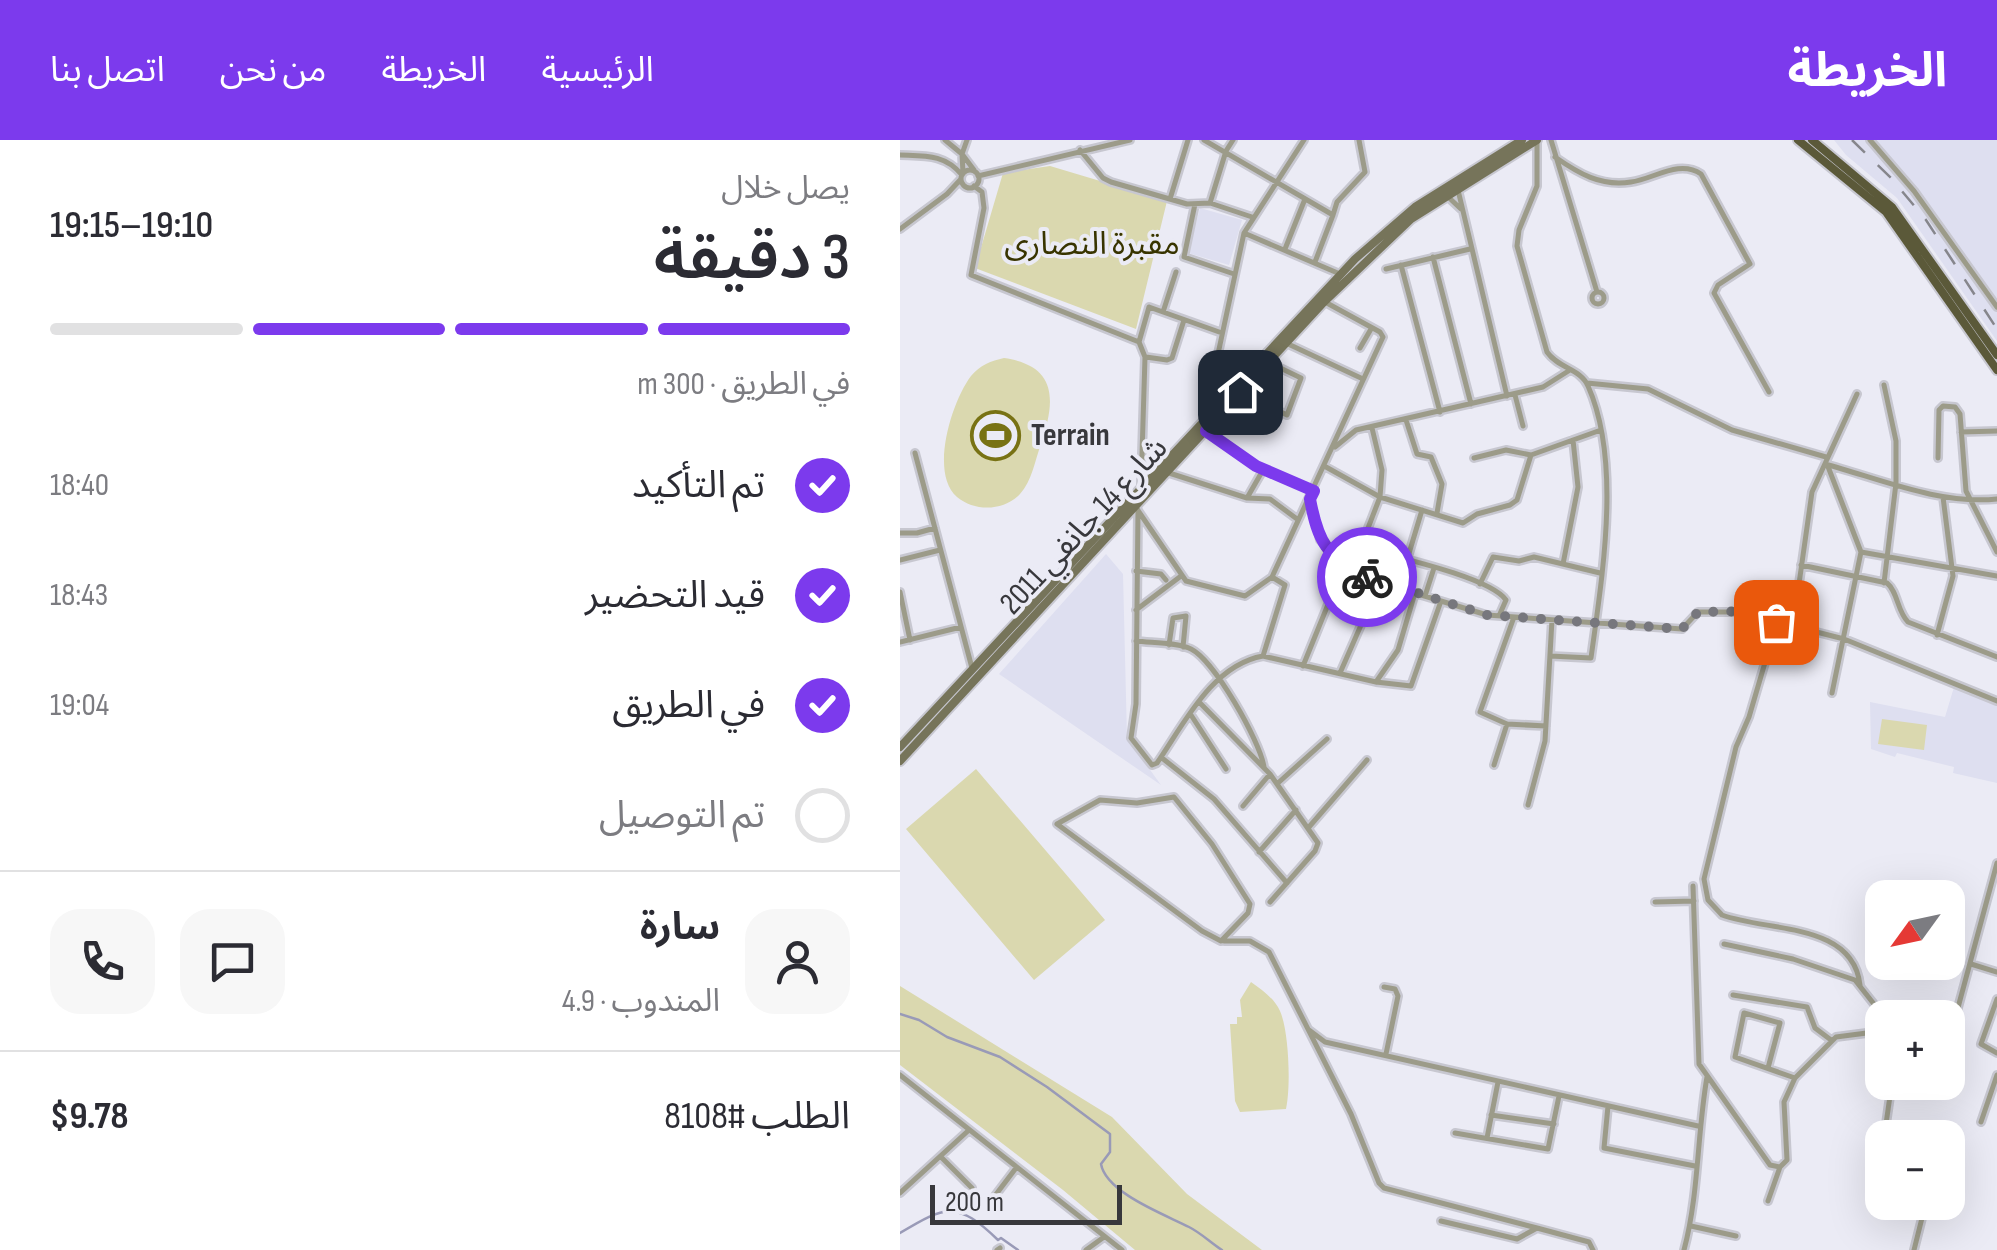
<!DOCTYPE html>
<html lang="ar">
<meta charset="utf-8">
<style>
body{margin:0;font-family:"Sofia Sans Condensed","Noto Sans Arabic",sans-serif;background:#f7f7f7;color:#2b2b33;direction:rtl;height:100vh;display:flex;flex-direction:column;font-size:38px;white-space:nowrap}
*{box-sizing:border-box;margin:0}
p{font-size:32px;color:#7c7c81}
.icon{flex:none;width:55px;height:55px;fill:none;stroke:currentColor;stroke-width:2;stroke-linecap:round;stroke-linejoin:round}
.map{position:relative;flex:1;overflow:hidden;direction:ltr}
.panel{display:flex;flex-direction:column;background:#fff;width:900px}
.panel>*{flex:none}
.needle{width:65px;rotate:237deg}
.buttons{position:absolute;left:965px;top:740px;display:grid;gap:20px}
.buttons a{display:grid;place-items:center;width:100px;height:100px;border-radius:20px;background:#fff;box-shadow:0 10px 40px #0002;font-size:50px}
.scale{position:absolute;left:30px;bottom:25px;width:192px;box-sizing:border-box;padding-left:10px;border:5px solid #38383c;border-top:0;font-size:28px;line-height:35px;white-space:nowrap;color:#38383c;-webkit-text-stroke:8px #ebebf5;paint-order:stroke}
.pin{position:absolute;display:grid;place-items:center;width:85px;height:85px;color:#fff;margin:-42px;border-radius:20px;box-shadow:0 5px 15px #0006}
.courier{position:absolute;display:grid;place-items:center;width:100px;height:100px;margin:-50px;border:8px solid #7c3aed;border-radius:50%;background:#fff;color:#222;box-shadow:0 2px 12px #0007}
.head em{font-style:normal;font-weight:600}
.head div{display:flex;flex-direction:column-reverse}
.head{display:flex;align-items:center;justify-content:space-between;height:170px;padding:0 50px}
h1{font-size:65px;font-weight:600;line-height:75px}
.bar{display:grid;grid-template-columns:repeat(4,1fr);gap:15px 10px;align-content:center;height:120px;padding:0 50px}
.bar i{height:12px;border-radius:8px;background:#e1e1e2}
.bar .current{background:#7c3aed}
.bar p{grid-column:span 4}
.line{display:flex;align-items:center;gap:25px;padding:0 50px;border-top:2px solid #e1e1e2}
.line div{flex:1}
.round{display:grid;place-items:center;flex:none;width:105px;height:105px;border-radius:30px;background:#f7f7f7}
ol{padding:0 50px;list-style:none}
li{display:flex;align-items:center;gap:30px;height:110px}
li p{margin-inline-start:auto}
li .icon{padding:10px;border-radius:50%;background:#7c3aed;color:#fff;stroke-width:4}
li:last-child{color:#7c7c81}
li i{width:55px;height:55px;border:5px solid #e1e1e2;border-radius:50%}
header{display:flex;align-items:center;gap:60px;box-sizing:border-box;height:140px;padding:0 50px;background:#7c3aed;color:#fff}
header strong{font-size:48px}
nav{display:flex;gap:55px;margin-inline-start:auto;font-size:35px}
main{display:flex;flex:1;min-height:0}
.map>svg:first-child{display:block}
.built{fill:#dedff0}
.green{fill:#dad8af}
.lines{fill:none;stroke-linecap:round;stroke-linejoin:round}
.stream{stroke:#999ab7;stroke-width:2.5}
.minor-casing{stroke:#c7c7d0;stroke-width:10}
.secondary-casing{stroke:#c7c7d0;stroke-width:12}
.primary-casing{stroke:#c7c7d0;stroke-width:12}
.minor{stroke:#9c9b89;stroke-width:5}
.secondary{stroke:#76745a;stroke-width:8}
.primary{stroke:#5b5939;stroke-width:8}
.rail{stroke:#86868c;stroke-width:2.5;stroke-dasharray:18 18;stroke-linecap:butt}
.done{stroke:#77777d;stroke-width:10;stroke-dasharray:0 18}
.route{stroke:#7c3aed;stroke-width:12}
.labels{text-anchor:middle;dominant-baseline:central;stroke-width:8;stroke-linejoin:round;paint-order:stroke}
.park-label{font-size:32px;fill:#383400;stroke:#ebebf5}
.poi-label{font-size:32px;font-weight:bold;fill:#38383c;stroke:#ebebf5;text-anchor:start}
.street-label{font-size:32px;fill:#38383c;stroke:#ebebf5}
</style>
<header>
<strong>الخريطة</strong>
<nav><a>الرئيسية</a><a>الخريطة</a><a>من نحن</a><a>اتصل بنا</a></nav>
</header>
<main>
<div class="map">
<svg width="1097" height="1110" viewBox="0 0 1097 1110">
<rect width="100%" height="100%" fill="#ebebf5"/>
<path class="built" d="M934,0H1097V201L997,58L946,15Z
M300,68L342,80L329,125L288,113Z
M206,414L223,434L227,598L261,645L99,534Z
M1054,547L1097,565V643L1053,633L1054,627L997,613L995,617L971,609L970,562L1045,577Z"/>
<path class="green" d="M150,26L267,61L236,189L75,128L103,33Z
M104,218C159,226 155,262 141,304C135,320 132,341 120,354C104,371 75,372 57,357C29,333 52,261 71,236C80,225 91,221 104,218Z
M982,579L1027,585L1024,610L978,604Z
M76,629L205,780L134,840L6,689Z
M351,842C362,850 374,858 380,871C389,891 391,947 386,969L340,972L335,961L330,884H337V877H342L340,860Z
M0,846L212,977L287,1054L362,1110H235L163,1050L0,925Z"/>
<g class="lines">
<path class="stream" d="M0,874L19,880L47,897L100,917L147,947L210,994V1012L201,1024C206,1053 266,1075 289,1087C301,1093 311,1103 322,1110
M0,1093C45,1066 57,1060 98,1100L101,1098L118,1110"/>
<defs>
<path id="minor" d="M45,0L62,14L74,30
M304,0L433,75L415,122
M651,0L697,152
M970,0L1014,51L1097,167
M637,1V46L619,90L617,106L647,212C658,228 681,229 688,246C722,322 702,437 691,518L650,516
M180,10L203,38L211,42L287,64L310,63L352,77
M0,15C25,16 45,14 62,35
M655,17C678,33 701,47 731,42C754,39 779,19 801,34L850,124L818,145L814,153L869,252
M61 39a9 9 0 1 1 18 0a9 9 0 1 1-18 0Z
M63,33L62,14L67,0
M78,36L230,0
M74,46L82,52L84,68L71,135L239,202L245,217L241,347
M558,50L607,256
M545,54L561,69
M270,59L288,0
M310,63L326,11L333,0
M295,64L284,117L334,134
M433,75L437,62L465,32L459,0
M0,89L47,54L61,39
M344,93L440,134
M385,109L405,59
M533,117L571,264
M501,125L540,272
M486,129L570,109
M692 158a6 6 0 1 1 12 0a6 6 0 1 1-12 0Z
M263,172L276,132
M239,202L249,167L322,193
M386,203L463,239
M460,208L471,189
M246,217L267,220L272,218L284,180
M687,243L748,249L832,290L926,317
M340,252L387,275L401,238L368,222
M615,255L623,286
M304,279L344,93L404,0
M506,280L517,314L531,317L542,344L537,373
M305,291L356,326L414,351
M1061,292L1097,291
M435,307L456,290L643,247L670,230
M15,313L72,528
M574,318L606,310L631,315L701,290
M1038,318L1039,270L1043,266L1055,267L1060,274L1066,351L1097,412
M925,324C980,339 1040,365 1097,359
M927,324L961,412L932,553
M426,327L480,357L563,383L577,374L610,365L617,360L631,315
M266,332L347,358L370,359L397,379
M347,358L363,330
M410,359L420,400L454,429L485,444L587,475L782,489L798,472H895L912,352L957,254
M238,370L236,564L231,598L252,625L257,623C284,584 312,525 363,516L476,542L511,546L541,461
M239,372L286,441L345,456L372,437L483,197L480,192L425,162
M0,393H17L35,388
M463,408C492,416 590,437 606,460L599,476
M961,412L1097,436
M0,420L40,410
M507,420L522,370
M663,424L678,347L673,300
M901,425L987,443C998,452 997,471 1008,482L1097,517
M236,431L261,434L266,440
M984,443L996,343V301L984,245
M580,444L593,417L619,421L634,417L700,433
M0,452L10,500
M525,456L534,428
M439,463L480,357L482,330L472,288
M236,470L281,436
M877,471L874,492L849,577L836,607L804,739L808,760L822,775C868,792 953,782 960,845
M895,473L896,484L901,488L944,499L1097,561
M614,477L580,572L607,584L646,586
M1037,495L1053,436L1043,357
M236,501C252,503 276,502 291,509C314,520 360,601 364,627
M0,502L61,487
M269,505L273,478L286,476L283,507
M363,516L385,445L372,437
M403,526L429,462L470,477L485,444
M440,533L465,476
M476,542L498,510L515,453
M300,563L370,634L418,703L415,711L370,762
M291,575L326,629
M262,618L314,659L387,743
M594,625L607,584
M378,643L427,599
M274,657L312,704L350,764L348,773L321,801L302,791L157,684L200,660L237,663Z
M628,665L645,601L652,480
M343,666L370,634
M409,687L467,620
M359,712L396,670
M793,746L799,924L870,1025L880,1027L887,1020L884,962L895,938L936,897L982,891
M755,762L794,761
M324,801H350L369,812L451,974L479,1043L484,1048L637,1088
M824,804L893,819L955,840L985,878
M1071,824L1097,832
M484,847L495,849L498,856L486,914
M833,855L907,867L915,888L931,900
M1097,859L1081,904L1097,913
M1048,883L1056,875L1097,723
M409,890L425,902L798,986
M868,928L880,883L844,873L835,917L895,938
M0,935L222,1110
M708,966L704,1008L795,1026
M591,975L654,984
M1081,982L1097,935
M555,993L648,1009L659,956
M587,998L598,942
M984,998L992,942
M41,1017L72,1048
M0,1053L69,990
M91,1061L116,1028
M868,1061L880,1027
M541,1081L617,1099L637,1088L689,1102L693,1110
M791,1086L836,1096
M97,1110L100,1108
M186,1110L204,1097
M784,1110C799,1054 797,994 807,937
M1014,1110L1026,1062"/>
<path id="secondary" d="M0,607L455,119L515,67L622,0
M0,621L424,162L511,79L637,0"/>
<path id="primary" d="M898,0L986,72L1097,230
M912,0L992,67L1097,215"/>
</defs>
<use href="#minor" class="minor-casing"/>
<use href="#secondary" class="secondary-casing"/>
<use href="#primary" class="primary-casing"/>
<use href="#minor" class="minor"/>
<use href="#secondary" class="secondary"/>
<use href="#primary" class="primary"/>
<path class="rail" d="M952,0L991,38L1026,80L1097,189"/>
</g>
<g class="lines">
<path class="done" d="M467,437L587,475L782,489L798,472L877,471L876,482"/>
<path class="route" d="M340,252L306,291L356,326L414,351L410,359C418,402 426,416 467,437"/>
</g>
<defs>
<symbol id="stadium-ring" viewBox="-11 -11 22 22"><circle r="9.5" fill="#ebebf5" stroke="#787214" stroke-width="1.5"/><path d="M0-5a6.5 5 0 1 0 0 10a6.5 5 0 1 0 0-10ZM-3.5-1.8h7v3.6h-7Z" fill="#787214"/></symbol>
</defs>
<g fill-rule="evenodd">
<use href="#stadium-ring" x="68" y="268" width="55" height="55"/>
</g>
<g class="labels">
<g class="park-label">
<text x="192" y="104">مقبرة النصارى</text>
</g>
<g class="poi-label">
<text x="131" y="295">Terrain</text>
</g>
<g class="street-label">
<text transform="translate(184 386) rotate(-47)">شارع 14 جانفي 2011</text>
</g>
</g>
</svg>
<div class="buttons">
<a><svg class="needle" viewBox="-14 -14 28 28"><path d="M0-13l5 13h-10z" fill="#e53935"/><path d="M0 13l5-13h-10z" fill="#7c7c81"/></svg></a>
<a>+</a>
<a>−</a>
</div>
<div class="scale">200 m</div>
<div class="pin" style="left:876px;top:482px;background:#ea580c"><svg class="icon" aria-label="bag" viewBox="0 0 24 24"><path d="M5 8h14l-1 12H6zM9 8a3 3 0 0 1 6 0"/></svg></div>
<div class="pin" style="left:340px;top:252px;background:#1f2937"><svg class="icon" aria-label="home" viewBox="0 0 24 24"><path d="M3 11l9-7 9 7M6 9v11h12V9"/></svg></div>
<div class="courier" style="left:467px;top:437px"><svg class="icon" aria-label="bike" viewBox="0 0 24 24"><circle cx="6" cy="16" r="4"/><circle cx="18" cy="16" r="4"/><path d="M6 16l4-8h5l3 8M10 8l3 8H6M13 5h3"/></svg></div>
</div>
<section class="panel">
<div class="head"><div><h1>3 دقيقة</h1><p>يصل خلال</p></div><em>19:10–19:15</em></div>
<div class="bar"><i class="current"></i><i class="current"></i><i class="current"></i><i></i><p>في الطريق · 300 m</p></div>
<ol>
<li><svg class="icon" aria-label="check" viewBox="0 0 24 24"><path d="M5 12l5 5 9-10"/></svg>تم التأكيد<p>18:40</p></li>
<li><svg class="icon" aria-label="check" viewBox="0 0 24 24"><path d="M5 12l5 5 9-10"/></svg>قيد التحضير<p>18:43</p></li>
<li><svg class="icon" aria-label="check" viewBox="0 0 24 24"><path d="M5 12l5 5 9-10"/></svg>في الطريق<p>19:04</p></li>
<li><i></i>تم التوصيل</li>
</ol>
<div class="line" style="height:180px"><a class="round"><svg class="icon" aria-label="person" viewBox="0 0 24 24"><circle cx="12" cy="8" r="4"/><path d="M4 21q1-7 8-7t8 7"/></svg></a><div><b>سارة</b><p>المندوب · 4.9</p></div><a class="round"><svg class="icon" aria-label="chat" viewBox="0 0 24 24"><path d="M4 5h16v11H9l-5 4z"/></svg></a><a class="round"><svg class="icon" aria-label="phone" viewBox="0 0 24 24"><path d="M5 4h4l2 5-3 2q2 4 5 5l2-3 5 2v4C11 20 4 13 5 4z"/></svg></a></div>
<div class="line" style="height:130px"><div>الطلب #8108</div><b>$9.78</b></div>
</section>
</main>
